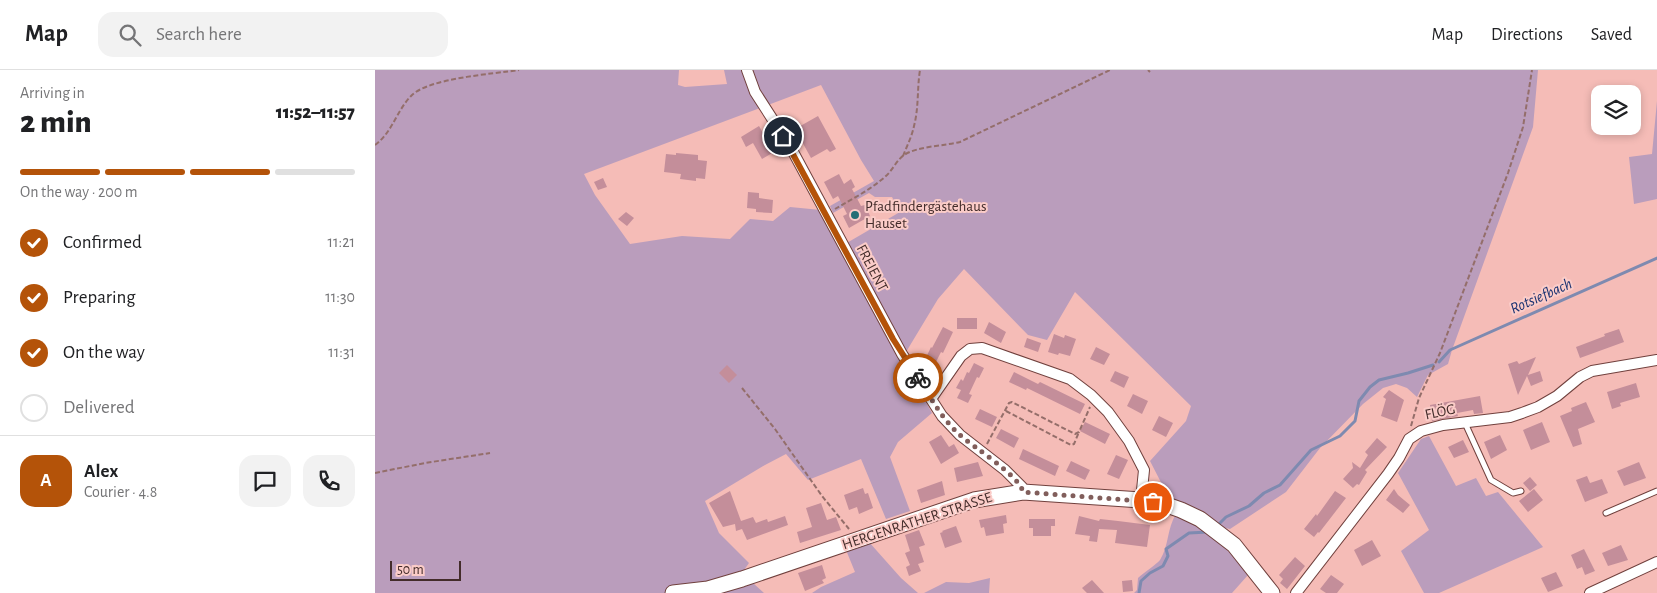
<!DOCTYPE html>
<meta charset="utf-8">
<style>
body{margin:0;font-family:"Alegreya Sans",sans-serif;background:#f2f2f2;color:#202124;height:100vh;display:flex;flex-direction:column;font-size:19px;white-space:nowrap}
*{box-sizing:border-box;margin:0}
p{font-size:16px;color:#757577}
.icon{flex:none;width:28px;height:28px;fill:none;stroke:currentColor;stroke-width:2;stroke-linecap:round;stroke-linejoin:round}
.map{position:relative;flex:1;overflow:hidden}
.drawer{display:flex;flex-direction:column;background:#fff;width:375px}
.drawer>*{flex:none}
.fabs{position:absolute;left:1216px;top:15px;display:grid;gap:10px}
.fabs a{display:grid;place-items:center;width:50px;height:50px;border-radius:10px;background:#fff;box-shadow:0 2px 8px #0003;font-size:25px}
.scale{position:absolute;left:15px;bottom:12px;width:71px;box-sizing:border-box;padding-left:5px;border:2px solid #432c2a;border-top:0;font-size:14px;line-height:18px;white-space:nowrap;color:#432c2a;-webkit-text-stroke:4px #fbccc8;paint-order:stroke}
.pin{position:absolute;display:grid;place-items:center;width:42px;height:42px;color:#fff;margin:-21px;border:2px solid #fff;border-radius:50%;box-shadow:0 1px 5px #0007}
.courier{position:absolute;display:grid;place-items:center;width:50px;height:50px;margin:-25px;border:4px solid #b45309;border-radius:50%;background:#fff;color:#222;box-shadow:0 1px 6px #0007}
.head em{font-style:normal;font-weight:800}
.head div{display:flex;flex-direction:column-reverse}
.head{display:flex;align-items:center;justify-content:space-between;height:85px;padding:0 20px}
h1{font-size:32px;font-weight:800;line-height:38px}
.bar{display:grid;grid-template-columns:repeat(4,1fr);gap:8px 5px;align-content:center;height:60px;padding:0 20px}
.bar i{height:6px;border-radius:4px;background:#e0e0e0}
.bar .selected{background:#b45309}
.bar p{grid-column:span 4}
.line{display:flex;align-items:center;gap:12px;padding:0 20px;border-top:1px solid #e0e0e0}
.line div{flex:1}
.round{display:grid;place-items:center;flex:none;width:52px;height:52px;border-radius:15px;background:#f2f2f2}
ol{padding:0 20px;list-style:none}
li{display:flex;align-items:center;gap:15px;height:55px}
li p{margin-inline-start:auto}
li .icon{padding:5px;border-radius:50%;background:#b45309;color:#fff;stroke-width:4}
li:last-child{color:#757577}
li i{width:28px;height:28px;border:2px solid #e0e0e0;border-radius:50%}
header{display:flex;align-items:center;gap:30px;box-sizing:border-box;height:70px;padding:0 25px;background:#fff;border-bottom:1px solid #e0e0e0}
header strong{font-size:24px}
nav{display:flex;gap:28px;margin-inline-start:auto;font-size:18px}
.search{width:350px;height:45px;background:#f2f2f2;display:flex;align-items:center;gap:12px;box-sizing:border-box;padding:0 18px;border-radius:15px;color:#757577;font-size:19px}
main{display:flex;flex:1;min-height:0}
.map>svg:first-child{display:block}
.green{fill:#ba9dbc}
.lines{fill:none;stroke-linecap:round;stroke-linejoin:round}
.stream{stroke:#7e8ab0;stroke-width:3}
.building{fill:#c48e9a}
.lane-casing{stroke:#70403d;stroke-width:7}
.street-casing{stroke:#70403d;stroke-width:12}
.secondary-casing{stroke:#70403d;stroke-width:17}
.path{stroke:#946e6a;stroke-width:2;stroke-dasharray:5 2.5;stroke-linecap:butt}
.lane{stroke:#fff;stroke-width:5}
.street{stroke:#fff;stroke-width:10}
.secondary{stroke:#fff;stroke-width:15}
.done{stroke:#815e5b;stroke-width:5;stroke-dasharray:0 9}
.route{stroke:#b45309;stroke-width:6}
.poi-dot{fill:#246e76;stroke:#fbccc8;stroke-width:2}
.labels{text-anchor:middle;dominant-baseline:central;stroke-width:4;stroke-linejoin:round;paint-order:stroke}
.poi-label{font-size:15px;fill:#432c2a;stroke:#fbccc8;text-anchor:start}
.street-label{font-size:15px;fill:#432c2a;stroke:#fbccc8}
.water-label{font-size:16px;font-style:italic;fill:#173070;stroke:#fbccc8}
</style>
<header>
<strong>Map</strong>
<div class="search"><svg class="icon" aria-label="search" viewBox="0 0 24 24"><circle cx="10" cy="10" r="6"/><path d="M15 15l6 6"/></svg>Search here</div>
<nav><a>Map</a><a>Directions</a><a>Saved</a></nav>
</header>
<main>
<section class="drawer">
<div class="head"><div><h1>2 min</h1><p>Arriving in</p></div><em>11:52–11:57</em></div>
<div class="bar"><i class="selected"></i><i class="selected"></i><i class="selected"></i><i></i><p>On the way · 200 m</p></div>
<ol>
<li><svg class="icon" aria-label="check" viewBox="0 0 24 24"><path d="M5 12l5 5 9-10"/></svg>Confirmed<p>11:21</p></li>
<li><svg class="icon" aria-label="check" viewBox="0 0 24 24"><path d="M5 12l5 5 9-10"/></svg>Preparing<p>11:30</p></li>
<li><svg class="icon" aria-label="check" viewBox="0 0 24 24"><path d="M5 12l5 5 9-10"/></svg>On the way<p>11:31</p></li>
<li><i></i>Delivered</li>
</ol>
<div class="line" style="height:90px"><b class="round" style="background:#b45309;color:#fff">A</b><div><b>Alex</b><p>Courier · 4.8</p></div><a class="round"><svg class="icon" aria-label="chat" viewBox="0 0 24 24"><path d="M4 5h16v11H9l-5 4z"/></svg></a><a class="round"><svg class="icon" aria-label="phone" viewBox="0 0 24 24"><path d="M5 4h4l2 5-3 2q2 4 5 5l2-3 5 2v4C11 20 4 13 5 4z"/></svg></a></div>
</section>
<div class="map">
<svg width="1282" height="523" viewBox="0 0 1282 523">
<rect width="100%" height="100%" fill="#f5bcb7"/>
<path class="green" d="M0,0H304L303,15L310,17L352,14L349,0H1163L1158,57L1077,280L1073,294L1053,305L1042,327L1032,318L1021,314L1008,318L988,334L945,378L911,422L855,459L845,457L822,442L793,426L775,391L811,351L816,336L700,222L672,270L653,265L589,199L563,229L531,282L470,174L525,142L517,127H500L494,123L458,143L455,136L499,111L486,90L446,15L209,104L220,125L255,174L307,166L355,169L375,149L398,151L415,137L446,140L527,290L557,343L523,372L515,387L535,441L511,449L486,389L433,410L411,384L390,395L330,431L344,463L374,493L367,503L389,523H0Z
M1282,31V129L1259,134L1254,87L1277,84Z
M1054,366L1081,416L1101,408L1111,426L1123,422L1168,477L1064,523H1049L1026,481L1054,460L1023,403L1046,369Z
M801,444C836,459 850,476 873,505L857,523H759L762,520L763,508C768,503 782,494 785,490C794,476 792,458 801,444Z
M494,472L526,508L543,523H437L446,517L480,502L471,480Z
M615,508L614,523H549L571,512L594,513Z"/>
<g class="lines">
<path class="stream" d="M1064,292L1075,280L1282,188
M844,454L851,447L874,436L889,423L905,415L936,380L965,366L980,351L984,331L995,317L1004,310L1033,303L1058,295
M764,523L766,511L775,503L788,496L793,486L791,479L814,463L833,462"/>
</g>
<path class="building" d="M443,46L461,79L455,82L452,79L436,88L420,59Z
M384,56L399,82L387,89L378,73L371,77L366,67Z
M301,83L323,85V90L332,91L330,109L321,108V111L305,109L306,104L289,102L291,84L301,85Z
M464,104L469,114L476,109L480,117L477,119L486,136L490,135L495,146L474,158L468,146L472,144L463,126L458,129L449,112Z
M228,108L232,117L223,120L219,112Z
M373,122L384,123V128L398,130L397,143L381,142V139L372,138Z
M251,142L259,148L252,156L243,149Z
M582,248H602V259H582Z
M614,252L631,262L626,273L609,263Z
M568,257L578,262L568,283L566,282L558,298L548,294L556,277L557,278Z
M1244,259L1249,272L1205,288L1201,277L1230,266L1229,264Z
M679,264L689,268L690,265L701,269L695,286L684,283L683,285L673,282Z
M652,268L666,273L663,282L649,277Z
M721,277L735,284L729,295L715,289Z
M1161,287L1153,305L1165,301L1168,311L1156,316L1152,306L1143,325L1133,294L1142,291L1144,294Z
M599,293L609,298L604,308L602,307L594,324L597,325L593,333L582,328L586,320L581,318L586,309L588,311L592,302L594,303Z
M352,295L362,305L354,313L344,303Z
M740,301L754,307L749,318L735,311Z
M639,302L663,314L665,312L710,334L705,344L652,318L651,320L634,312Z
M1261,313L1265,327L1245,333L1246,336L1237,339L1232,322Z
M1014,320L1029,330L1022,352L1006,346L1011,329L1008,327Z
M758,324L773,331L767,344L752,336Z
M1105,326L1108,343L1099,344L1098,340L1082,343L1083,346L1057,351L1055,335Z
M1211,332L1220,352L1203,359L1207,374L1198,377L1185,346L1197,341L1196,338Z
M605,339L622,347L617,357L600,349Z
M784,346L798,353L791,367L777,360Z
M710,352L735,364L730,374L705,361Z
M1167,352L1175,372L1156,380L1148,360Z
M626,359L644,368L639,378L621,368Z
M566,365L574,377L579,374L584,383L566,394L554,372Z
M1125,365L1132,380L1116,389L1109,372Z
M1002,368L1012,377L990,400L992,402L984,415L982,414L978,418L968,409L978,398L977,392L985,398L993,385L990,382Z
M1088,370L1094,382L1079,388L1073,377Z
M648,379L684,396L680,406L644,389Z
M741,385L753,390L744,409L732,404Z
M696,391L715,400L710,410L691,401Z
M603,392L608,406L582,412L579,398Z
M1264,392L1271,408L1249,416L1242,401Z
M1212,406L1215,413L1227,409L1233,423L1210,432L1201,410Z
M1155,407L1162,415L1155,421L1148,413Z
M567,411L570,425L546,433L542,420Z
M488,418L490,424L493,423L498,438L484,444L482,437L474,440L469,425Z
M1019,419L1023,425L1035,435L1028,443L1011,430Z
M1159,419L1168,430L1153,442L1144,431Z
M355,421L366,451L378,447L381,453L392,449L393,452L410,446L413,455L372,470L367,459L361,461L360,454L348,457L334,433Z
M960,421L971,428L944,463L943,462L939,467L929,459L941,444L942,446Z
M446,433L452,450L461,447L466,460L425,473L422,462L437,457L431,438Z
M631,445L632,453L628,454L629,463L611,466L609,457L606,458L604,450Z
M704,446L724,451L725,449L743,451L775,455L772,477L740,473L742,460L724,459L722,472L714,471L715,466L700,464Z
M654,449H680V456H676V466H658V458H654Z
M581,456L587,472L570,478L565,463L568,462L567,461Z
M544,460L550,475L544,477L549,492L543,494L546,501L534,506L531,497L535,495L530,483L535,481L530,465Z
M997,470L1006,486L987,496L979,480Z
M1246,475L1253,490L1233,496L1227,483Z
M1209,479L1220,501L1210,505L1207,497L1202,499L1196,485Z
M920,487L930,496L912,519L905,513L908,509L904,505Z
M447,495L451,508L447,510L449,513L430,521L423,503Z
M1181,502L1188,516L1173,522L1166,508Z
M956,505L969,514L962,523H951L945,519Z
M717,510L729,523H712L707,518Z
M757,510L758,521L748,522L747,511Z"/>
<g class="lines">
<defs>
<path id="lane" d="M1090,353L1116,410L1138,423L1146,421
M1231,443L1282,421"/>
<path id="street" d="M372,0L380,22L416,78L527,284L567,346L585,365L630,400L647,417L648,422
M556,329L586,286L595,279L607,278L695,309L716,325L733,342L754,371L769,400L766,430
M921,523L1013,404L1024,388L1034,369L1046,361L1068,355L1135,347L1147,343L1163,337L1182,326L1205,307L1217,301L1282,290
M1215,523L1282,492"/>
<path id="secondary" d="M298,523L333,519L367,509L599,430L648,422L766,430L789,434L806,440L825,449L859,475L897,523"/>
</defs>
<use href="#lane" class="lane-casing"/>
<use href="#street" class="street-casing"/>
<use href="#secondary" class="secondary-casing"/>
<path class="path" d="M773,0L775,2
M0,75C17,63 22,40 36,26C53,8 118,4 144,0
M528,86C532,76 537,66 539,56C544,37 542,18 545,0
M460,139C477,129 497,119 512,105C518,99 522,90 529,85C543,76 569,76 585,72L735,0
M367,318L400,359L447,426L474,459
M631,341L696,375L699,374L704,362
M1036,356L1044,328L1065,283L1133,103L1148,57L1157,0
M612,374L634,333L637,332L700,364L704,362L715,337
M0,403L50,393L115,383"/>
<use href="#lane" class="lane"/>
<use href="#street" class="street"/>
<use href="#secondary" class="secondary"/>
</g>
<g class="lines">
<path class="done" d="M543,308C556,328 567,349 585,365C598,377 645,406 648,422L778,432"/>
<path class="route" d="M408,66L518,269L543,308"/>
</g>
<circle class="poi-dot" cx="480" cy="145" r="5"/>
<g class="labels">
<g class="poi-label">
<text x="490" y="136">Pfadfindergästehaus<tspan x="490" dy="17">Hauset</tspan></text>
</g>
<g class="street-label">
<text transform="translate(497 198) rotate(62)">FREIENT</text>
<text transform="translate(1065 342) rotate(-12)">FLÖG</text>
<text transform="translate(542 451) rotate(-18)">HERGENRATHER STRASSE</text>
</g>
<g class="water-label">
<text transform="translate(1166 226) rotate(-24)">Rotsiefbach</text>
</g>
</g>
</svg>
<div class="fabs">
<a><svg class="icon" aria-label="layers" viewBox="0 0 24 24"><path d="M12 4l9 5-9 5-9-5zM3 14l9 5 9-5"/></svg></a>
</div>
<div class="scale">50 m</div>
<div class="pin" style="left:778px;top:432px;background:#ea580c"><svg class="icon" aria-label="bag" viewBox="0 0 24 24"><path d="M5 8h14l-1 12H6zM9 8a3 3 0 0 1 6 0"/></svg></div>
<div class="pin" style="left:408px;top:66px;background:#1f2937"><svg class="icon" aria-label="home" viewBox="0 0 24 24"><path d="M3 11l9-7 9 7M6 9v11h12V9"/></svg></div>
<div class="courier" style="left:543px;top:308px"><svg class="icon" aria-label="bike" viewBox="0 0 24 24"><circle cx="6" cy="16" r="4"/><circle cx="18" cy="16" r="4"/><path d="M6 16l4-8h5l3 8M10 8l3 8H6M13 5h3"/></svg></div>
</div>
</main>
